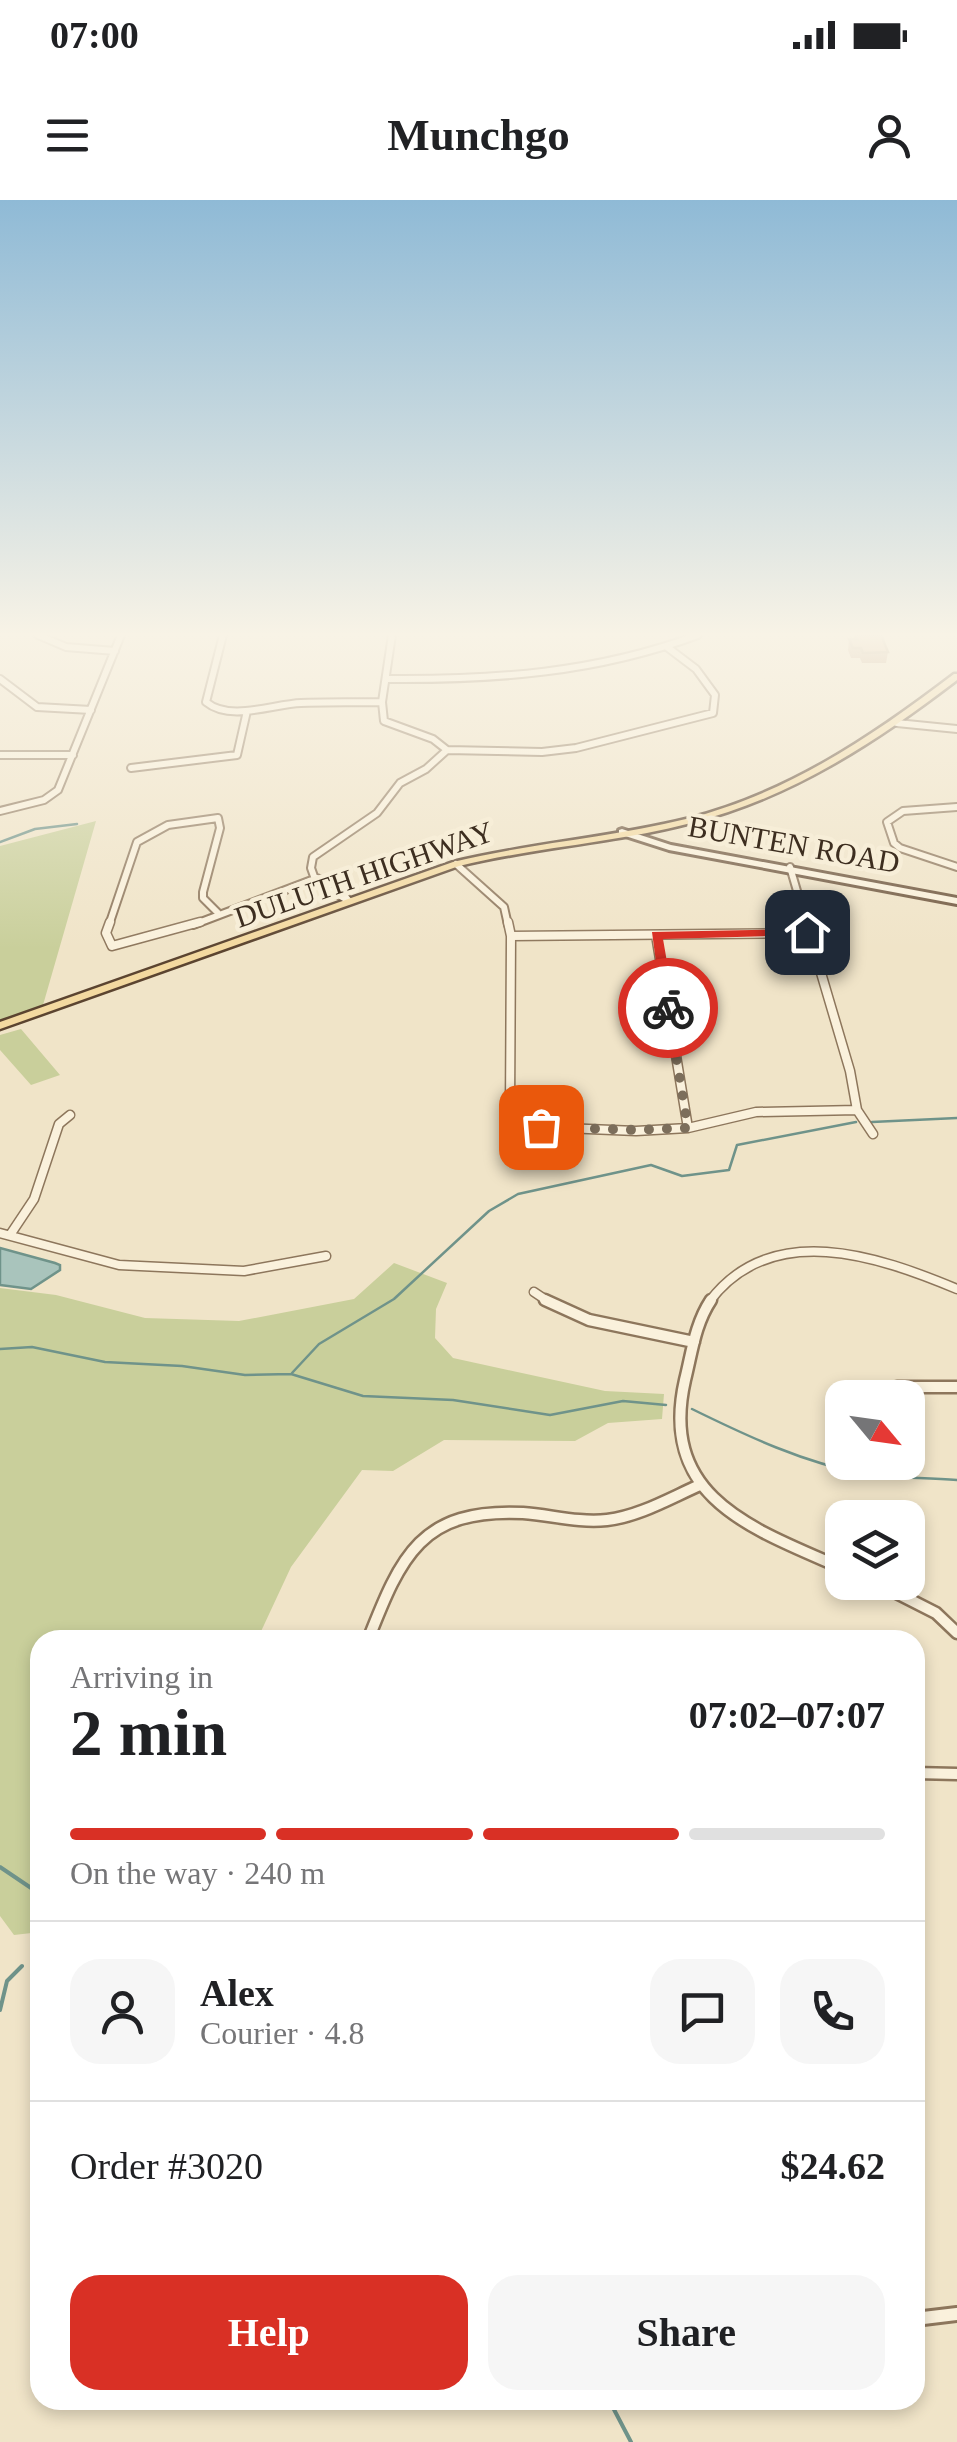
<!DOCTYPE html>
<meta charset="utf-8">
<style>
body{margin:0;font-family:Georgia,serif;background:#f6f6f6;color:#202124;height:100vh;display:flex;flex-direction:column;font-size:38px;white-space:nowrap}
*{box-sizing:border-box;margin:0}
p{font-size:32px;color:#757577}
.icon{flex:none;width:55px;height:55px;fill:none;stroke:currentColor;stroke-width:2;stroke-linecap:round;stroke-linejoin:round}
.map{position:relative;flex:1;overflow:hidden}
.sheet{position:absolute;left:30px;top:1430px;width:895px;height:780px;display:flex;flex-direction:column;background:#fff;border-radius:30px;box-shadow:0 5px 15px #0003}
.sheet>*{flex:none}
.needle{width:65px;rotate:119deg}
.controls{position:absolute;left:825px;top:1180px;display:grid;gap:20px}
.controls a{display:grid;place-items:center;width:100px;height:100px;border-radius:20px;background:#fff;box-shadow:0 5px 15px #0003;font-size:50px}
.pin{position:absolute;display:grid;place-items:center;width:85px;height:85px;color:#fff;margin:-42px;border-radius:20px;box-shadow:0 5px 15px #0006}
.courier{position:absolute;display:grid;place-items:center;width:100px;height:100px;margin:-50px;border:8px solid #d93025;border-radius:50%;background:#fff;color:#222;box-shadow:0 2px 12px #0007}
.head em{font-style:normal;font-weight:600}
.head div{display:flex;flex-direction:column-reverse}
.head{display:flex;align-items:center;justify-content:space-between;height:170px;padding:0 40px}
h1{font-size:65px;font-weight:600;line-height:75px}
.bar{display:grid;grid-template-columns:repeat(4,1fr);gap:15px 10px;align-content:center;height:120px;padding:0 40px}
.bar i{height:12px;border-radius:8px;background:#e0e0e0}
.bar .selected{background:#d93025}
.bar p{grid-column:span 4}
.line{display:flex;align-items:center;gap:25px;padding:0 40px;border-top:2px solid #e0e0e0}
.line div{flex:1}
.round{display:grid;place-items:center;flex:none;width:105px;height:105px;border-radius:30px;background:#f6f6f6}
.button{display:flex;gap:20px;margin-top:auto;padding:20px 40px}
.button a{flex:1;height:115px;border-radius:30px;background:#d93025;color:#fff;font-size:40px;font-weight:600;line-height:115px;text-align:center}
.button a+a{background:#f6f6f6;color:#202124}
.status{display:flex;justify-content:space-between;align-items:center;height:70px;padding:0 50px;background:#fff;direction:ltr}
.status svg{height:28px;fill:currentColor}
header{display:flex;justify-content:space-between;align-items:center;height:130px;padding:0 40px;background:#fff;font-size:45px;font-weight:600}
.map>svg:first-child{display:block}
.green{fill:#c9cf9b}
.water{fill:#a9c4bc;stroke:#6f938a;stroke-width:2.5}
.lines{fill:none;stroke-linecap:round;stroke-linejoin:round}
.stream-far1{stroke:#6f938a;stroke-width:2.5}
.stream{stroke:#6f938a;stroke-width:4}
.street-far3-casing{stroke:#8d765c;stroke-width:10}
.street-far2-casing{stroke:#8d765c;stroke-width:11}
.street-far1-casing{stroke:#8d765c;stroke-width:15}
.street-casing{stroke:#8d765c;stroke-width:18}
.secondary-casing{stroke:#6f573f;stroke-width:6}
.primary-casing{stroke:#5b4430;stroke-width:5}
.street-far3{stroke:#faf1dc;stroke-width:6}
.street-far2{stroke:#faf1dc;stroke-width:8}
.street-far1{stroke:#faf1dc;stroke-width:10}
.street{stroke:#faf1dc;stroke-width:12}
.secondary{fill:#faf1dc;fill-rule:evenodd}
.primary{fill:#f3d9a0;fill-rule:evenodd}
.wall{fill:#b2896c}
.building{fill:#cf9f7d;stroke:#916f58;stroke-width:2.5}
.route{fill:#d93025}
.done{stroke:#7c6e5b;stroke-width:10;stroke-dasharray:0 18}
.labels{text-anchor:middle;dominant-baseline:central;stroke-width:9;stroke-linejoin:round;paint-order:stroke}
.far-street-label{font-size:30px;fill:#3d2e20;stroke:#f7eed8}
</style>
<div class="status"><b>07:00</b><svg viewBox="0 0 49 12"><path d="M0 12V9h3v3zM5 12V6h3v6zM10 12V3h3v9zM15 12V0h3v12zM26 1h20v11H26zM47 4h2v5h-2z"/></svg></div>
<header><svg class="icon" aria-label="menu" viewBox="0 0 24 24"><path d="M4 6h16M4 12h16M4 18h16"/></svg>Munchgo<svg class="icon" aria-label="person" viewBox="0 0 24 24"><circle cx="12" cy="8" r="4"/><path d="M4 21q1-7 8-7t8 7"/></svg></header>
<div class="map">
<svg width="957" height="2242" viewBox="0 0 957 2242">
<rect width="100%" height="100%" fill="#f0e4c8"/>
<path class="green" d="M96,621L41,812L0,826V646Z
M21,829L60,875L31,885L0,850V835Z
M394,1063L447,1083L436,1109L435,1138L453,1158L605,1191L664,1194L662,1219L608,1223L575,1241L444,1240L393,1271L362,1270L291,1367L257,1440H40V1732L14,1735L0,1716V1088L56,1095L145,1118L239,1121L354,1099Z"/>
<path class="water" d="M0,1048L55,1063L60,1065V1070L31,1089L0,1085Z"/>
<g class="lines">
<path class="stream-far1" d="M0,642L35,629L77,624
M872,922L957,918
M0,1149L32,1147L105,1162L182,1166L245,1175L291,1174L363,1196L453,1200L550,1215L623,1201L666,1205
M292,1173L319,1144L394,1099L489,1011L518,994L651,965L682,976L729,970L737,945L856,922
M692,1209C747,1236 804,1263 865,1274C896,1279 926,1277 957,1280"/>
<path class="stream" d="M0,1667L40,1694
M0,1810L7,1781L22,1766
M609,2200L631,2242"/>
<defs>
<path id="street-far3" d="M38,435L66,447L115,451
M223,435L206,502C230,522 273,504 301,503C328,502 355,502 382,502
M392,435L382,502L384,521L433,539L447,550
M0,479L37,507L91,510
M386,479C494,480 596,473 698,435
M897,523L957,529
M447,550L542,552L576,548L713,513L715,495L696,469L667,447
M0,555H73
M131,568L237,555L247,511
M957,607L903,611L887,622L894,643L900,648L957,667
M0,611L44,600L58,590L121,435
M456,664L504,707L508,725
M790,667L807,725
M317,678L336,686L349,701
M349,701L316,682L311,668L313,657L377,613L400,583L426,569L447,550
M109,725L137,642L168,625L218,618L220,628L203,692V698L218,713
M193,725L317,678"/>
<path id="street-far2" d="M110,722L106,733L112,746L200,722
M508,722L511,736L510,910L541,927L636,931L688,928L756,912L857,910
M806,722L850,871L857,910L873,934
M656,735L688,928
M511,736L807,733
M0,1033L119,1065L244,1071L326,1056
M10,1035L34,999L59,924L70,915
M534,1092L549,1102
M709,1102C771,1019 878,1056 957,1089"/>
<path id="street-far1" d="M545,1100L589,1120L694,1142
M711,1100C695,1124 692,1152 685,1180C658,1298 753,1329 842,1368
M897,1187H957
M875,1382L936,1413L957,1433
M368,1440C401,1356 421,1308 523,1313C551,1315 578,1323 607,1320C640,1316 670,1298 700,1285
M915,1573L957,1574"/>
<path id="street" d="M915,2119L957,2114"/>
<path id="secondary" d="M622,629L671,645L957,698V704L669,650L619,634V630Z"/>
<path id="primary" d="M954,474H957V480C876,542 791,598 691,623C615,643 536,647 459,666L0,829V822L453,662C530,643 609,638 686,619C787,594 873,536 954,474Z"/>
</defs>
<use href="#street-far3" class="street-far3-casing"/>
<use href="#street-far2" class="street-far2-casing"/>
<use href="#street-far1" class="street-far1-casing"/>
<use href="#street" class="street-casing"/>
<use href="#secondary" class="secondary-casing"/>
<use href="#primary" class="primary-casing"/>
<use href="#street-far3" class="street-far3"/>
<use href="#street-far2" class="street-far2"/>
<use href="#street-far1" class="street-far1"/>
<use href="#street" class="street"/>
<use href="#secondary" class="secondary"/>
<use href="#primary" class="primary"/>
</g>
<path class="wall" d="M855,435L888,452L886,463H862L860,458H851L848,450L849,439H854Z"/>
<path class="building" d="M855,435H881L888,452L863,453L861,448H853L849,439H857Z"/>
<linearGradient id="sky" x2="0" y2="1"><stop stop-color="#8fbad6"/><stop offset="0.58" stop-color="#f8f3e6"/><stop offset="1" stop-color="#f8f3e6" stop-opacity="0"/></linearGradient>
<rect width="957" height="749" fill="url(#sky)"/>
<path class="route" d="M807,729L811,735L663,739L675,808L668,812L662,808L652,732Z"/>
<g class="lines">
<path class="done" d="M541,927L636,930L688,928L668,808"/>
</g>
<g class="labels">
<g class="far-street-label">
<text transform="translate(794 644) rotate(10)">BUNTEN ROAD</text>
<text transform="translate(364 674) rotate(-19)">DULUTH HIGHWAY</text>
</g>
</g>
</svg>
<div class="controls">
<a><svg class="needle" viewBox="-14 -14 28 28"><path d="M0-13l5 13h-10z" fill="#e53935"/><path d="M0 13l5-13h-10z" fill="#757577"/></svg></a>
<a><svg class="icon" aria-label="layers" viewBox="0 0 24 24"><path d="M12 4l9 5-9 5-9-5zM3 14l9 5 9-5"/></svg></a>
</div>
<div class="pin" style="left:541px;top:927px;background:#ea580c"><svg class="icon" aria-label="bag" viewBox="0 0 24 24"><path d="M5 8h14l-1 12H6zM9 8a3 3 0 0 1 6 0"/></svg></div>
<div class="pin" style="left:807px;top:732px;background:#1f2937"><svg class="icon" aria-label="home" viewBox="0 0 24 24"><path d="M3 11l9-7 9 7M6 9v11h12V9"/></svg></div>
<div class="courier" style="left:668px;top:808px"><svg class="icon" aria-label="bike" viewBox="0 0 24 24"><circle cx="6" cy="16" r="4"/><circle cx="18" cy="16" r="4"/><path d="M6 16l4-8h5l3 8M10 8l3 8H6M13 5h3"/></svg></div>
<section class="sheet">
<div class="head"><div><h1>2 min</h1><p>Arriving in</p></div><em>07:02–07:07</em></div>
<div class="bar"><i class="selected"></i><i class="selected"></i><i class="selected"></i><i></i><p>On the way · 240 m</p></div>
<div class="line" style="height:180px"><a class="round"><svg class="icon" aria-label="person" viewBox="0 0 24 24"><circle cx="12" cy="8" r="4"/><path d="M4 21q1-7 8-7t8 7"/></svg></a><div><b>Alex</b><p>Courier · 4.8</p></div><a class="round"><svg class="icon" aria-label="chat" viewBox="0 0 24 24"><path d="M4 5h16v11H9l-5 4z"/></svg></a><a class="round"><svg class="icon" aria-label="phone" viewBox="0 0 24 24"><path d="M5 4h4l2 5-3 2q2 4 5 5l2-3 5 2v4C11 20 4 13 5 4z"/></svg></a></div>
<div class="line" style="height:130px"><div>Order #3020</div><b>$24.62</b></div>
<div class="button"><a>Help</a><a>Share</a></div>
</section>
</div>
